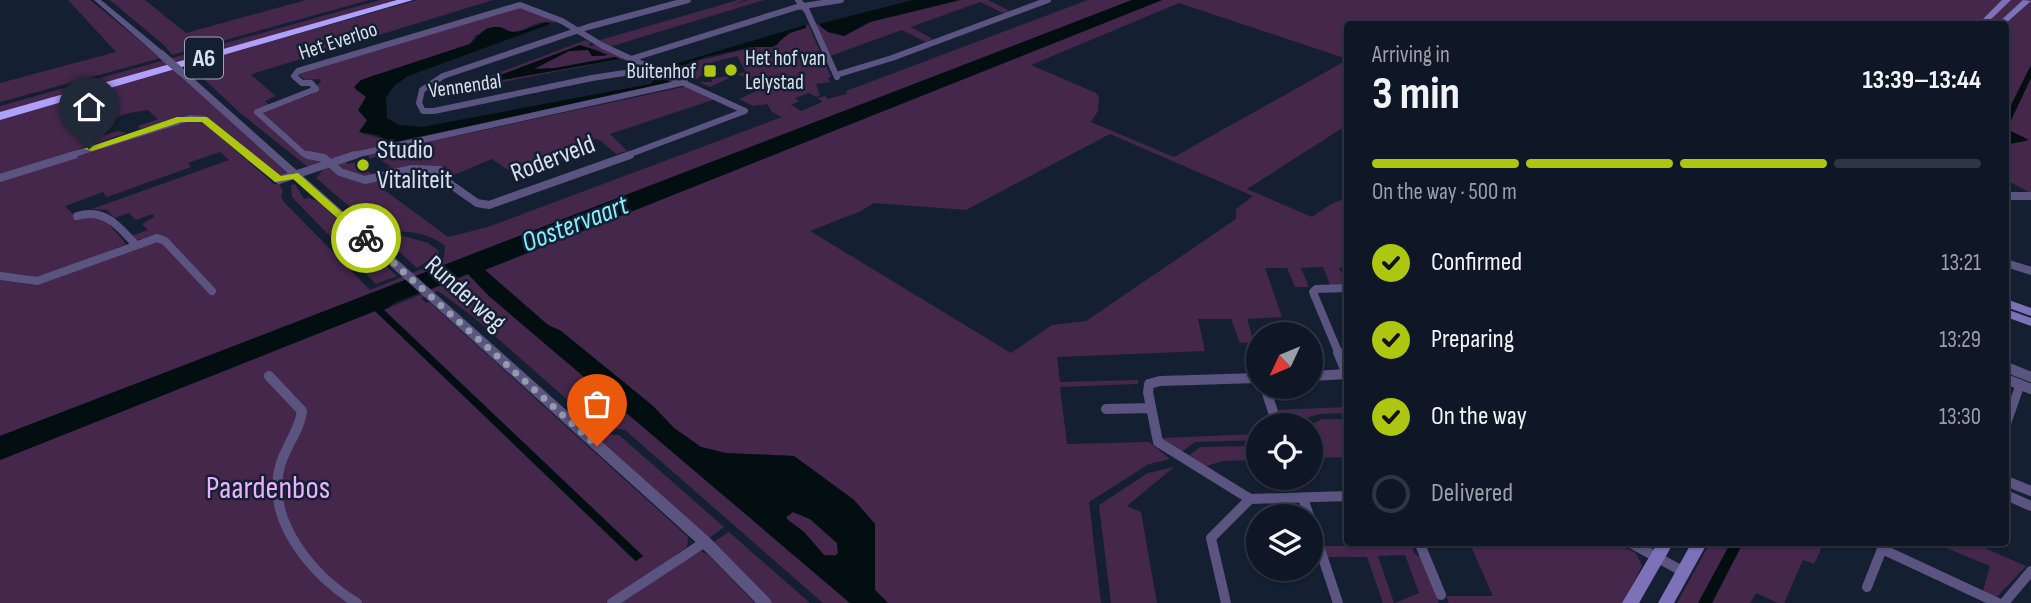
<!DOCTYPE html>
<meta charset="utf-8">
<style>
body{margin:0;font-family:"Sofia Sans Condensed",sans-serif;background:#1d2432;color:#f1f3f6;height:100vh;display:flex;flex-direction:column;font-size:26px;white-space:nowrap}
*{box-sizing:border-box;margin:0}
p{font-size:23px;color:#9b9fa7}
.icon{flex:none;width:38px;height:38px;fill:none;stroke:currentColor;stroke-width:2;stroke-linecap:round;stroke-linejoin:round}
.map{position:relative;flex:1;overflow:hidden}
.panel{position:absolute;left:1344px;top:21px;width:665px;height:525px;display:flex;flex-direction:column;background:#0f1726;border-radius:7px;box-shadow:0 2px 5px #0004,0 0 0 2px #2f3643}
.panel>*{flex:none}
.needle{width:46px;rotate:226deg}
.fabs{position:absolute;left:1246px;top:322px;display:grid;gap:14px}
.fabs a{display:grid;place-items:center;width:77px;height:77px;border-radius:50%;background:#0f1726;box-shadow:0 2px 5px #0004,0 0 0 2px #2f3643;font-size:35px}
.pin{position:absolute;display:grid;place-items:center;width:60px;height:60px;color:#fff;margin:-72px -30px;border-radius:50% 50% 50% 0;rotate:-45deg;box-shadow:0 0 7px #0007}
.pin .icon{rotate:45deg}
.courier{position:absolute;display:grid;place-items:center;width:70px;height:70px;margin:-35px;border:5px solid #adc610;border-radius:50%;background:#fff;color:#222;box-shadow:0 2px 9px #0007}
.summary em{font-style:normal;font-weight:700}
.summary div{display:flex;flex-direction:column-reverse}
.summary{display:flex;align-items:center;justify-content:space-between;height:119px;padding:0 28px}
h1{font-size:46px;font-weight:700;line-height:52px}
.bar{display:grid;grid-template-columns:repeat(4,1fr);gap:10px 7px;align-content:center;height:84px;padding:0 28px}
.bar i{height:9px;border-radius:5px;background:#2f3643}
.bar .current{background:#adc610}
.bar p{grid-column:span 4}
ol{padding:0 28px;list-style:none}
li{display:flex;align-items:center;gap:21px;height:77px}
li p{margin-inline-start:auto}
li .icon{padding:7px;border-radius:50%;background:#adc610;color:#111;stroke-width:4}
li:last-child{color:#9b9fa7}
li i{width:38px;height:38px;border:4px solid #2f3643;border-radius:50%}
.map>svg:first-child{display:block}
.green{fill:#45274c;fill-rule:evenodd}
.water{fill:#030e10;fill-rule:evenodd}
.lines{fill:none;stroke-linecap:round;stroke-linejoin:round}
.pedestrian{stroke:#5b5480;stroke-width:9}
.minor-far2{stroke:#5b5480;stroke-width:6}
.minor-far1{stroke:#5b5480;stroke-width:8}
.minor{stroke:#5b5480;stroke-width:10}
.tertiary{fill:#5b5480;fill-rule:evenodd}
.secondary{fill:#7d71b8;fill-rule:evenodd}
.motorway{fill:#afa0fa;fill-rule:evenodd}
.tertiary-bridge{stroke:#5b5480;stroke-width:8}
.route{fill:#adc610}
.done{stroke:#939cac;stroke-width:7;stroke-dasharray:0 12.6}
.poi-dot{fill:#adc610;stroke:#141f32;stroke-width:2.5}
.labels{text-anchor:middle;dominant-baseline:central;stroke-width:5;stroke-linejoin:round;paint-order:stroke}
.far-street-label{font-size:21px;fill:#d8e0ed;stroke:#141f32}
.far-poi-label{font-size:21px;fill:#d8e0ed;stroke:#141f32;text-anchor:start}
.shield{fill:#141f32;stroke:#9da6b5;stroke-width:2}
.shield-label{font-size:24px;font-weight:bold;fill:#d8e0ed}
.poi-label{font-size:26px;fill:#d8e0ed;stroke:#141f32;text-anchor:start}
.street-label{font-size:26px;fill:#d8e0ed;stroke:#141f32}
.water-label{font-size:28px;font-style:italic;fill:#82f0fc;stroke:#141f32}
.near-park-label{font-size:32px;fill:#eeaeff;stroke:#141f32}
</style>
<div class="map">
<svg width="2031" height="603" viewBox="0 0 2031 603">
<rect width="100%" height="100%" fill="#141f32"/>
<path class="green" d="M68,0H90L161,58L0,102V83L116,52Z
M110,0H145L186,33L306,0H369L172,55L164,45Z
M380,0H406L0,115V106Z
M417,0H493L255,73L251,75L276,96L265,101L273,108L311,95L318,89L317,85L321,82L320,79L305,80L298,74L520,7L557,22C553,23 549,22 545,22C531,22 519,38 504,29L476,35L470,44L369,77L355,89L366,97L359,112L367,120L361,133L395,142L667,83L659,74H650L649,72L657,70L678,81L308,167L239,112L203,78L185,66Z
M738,0H745L730,6L748,0H764L609,47L597,41Z
M960,0H988L1010,11L1003,13L980,2L911,27L933,39L926,42L902,30L830,56L815,25L819,24L828,32L844,36L870,22Z
M1088,0H1132L0,436V280L34,285L155,237L136,240L131,236L148,230L142,224L154,217L153,214L136,220L129,213L114,218L107,210L92,209L229,160L220,152L188,163L191,167L107,197L103,192L65,206L74,215H101L126,244L40,278L0,274V180L180,120H201L274,184H279L283,191L281,197L284,202L370,290L439,262L444,257L445,246C424,229 402,232 378,231L316,178L324,169L345,162L349,164L355,162L372,174L385,171L390,166L376,157L370,159L368,155L688,86L742,109L735,112L737,110L716,99L610,134L627,151L616,154L600,140L595,139L508,170L492,159L449,177L444,174L447,167C425,163 399,178 379,186L448,237L488,227L782,117L772,112L767,104L753,106L739,99L763,88V80H749L738,74L710,87L699,82H712V79L746,72L737,56L713,62L717,69L708,71L695,80L667,67C694,62 722,55 750,48C758,46 769,47 778,45C783,32 805,30 808,24L831,77L828,78L830,82L816,84L820,95L816,97L809,93L795,98L799,101L791,105L801,111L822,102L818,98L826,96L827,99L847,94L846,91Z
M1162,0H2031V193L2006,180V24H1348L1347,59L1179,3L1031,65L1096,93L1099,97L1098,111L1091,122L1174,157L1347,60V125L1247,189L1312,217L1331,204L1347,198V267L1339,268L1347,285L1331,287L1323,267L1301,268L1309,287H1295L1287,268H1265L1282,317L1247,319L1254,342L1240,343L1231,319H1198L1205,351L1057,357L1060,382L1138,380V384L1060,387L1067,444L1149,442L1170,459L1149,464L1089,502L1101,603H888L875,590V524L854,500L794,456L726,453L701,447L674,428L653,406L561,331L548,325L484,270ZM1110,134L1253,196L1236,209V219L1086,321L1052,325L1011,353L810,231L861,211L874,203L966,210Z
M586,40L591,43L588,45L590,46L595,45L648,68L621,59L430,96V92L463,86ZM580,45L600,51L606,56H592L588,49L569,51L534,69L555,68L615,57L619,59L474,85Z
M174,69L290,176L277,177L206,117H186L140,129L138,126L158,119L148,110L129,113L96,124L105,135L118,131L126,133L0,176V119Z
M295,184L304,199L309,198L319,202L397,276L376,284L292,197L291,185Z
M393,233L428,243L439,251V254L417,268L382,236Z
M468,274L489,296L850,603H823L625,430L596,425L471,315L438,291L421,298L426,303L429,302L688,537L687,547L606,603H0V460L375,311L635,561L643,556L384,310Z
M1347,407L1348,413L1320,414L1306,418L1297,425H1283L1276,410Z
M1322,419H1347V457L1311,458L1310,425Z
M591,433L619,435L724,527L708,539Z
M1258,434V440L1195,442L1180,453L1161,438Z
M1258,446V460L1223,461L1203,467L1187,457L1200,447Z
M1174,467L1127,506L1141,512L1157,603H1111L1099,505L1148,473Z
M793,512L810,519L837,543L838,553L835,555H824L804,532L788,520L786,517Z
M729,532L810,603H772L712,543Z
M1362,542L1410,543L1415,554L1421,558L1439,603H1395L1419,593L1405,555L1378,556L1394,603H1383L1367,557H1328L1324,546H1360Z
M1506,542L1615,543L1636,553L1642,566L1623,603H1449L1446,596H1493L1470,544Z
M1710,543H1824L1814,564L1803,560L1784,603H1778L1756,593L1750,603H1677Z
M1934,543H1973L2026,566L1997,597L1983,591L1990,566Z
M701,551L707,554L755,603H617Z"/>
<path class="water" d="M913,0H960L870,22L844,36L828,32L820,26L819,24Z
M1132,0H1162L485,270L548,325L561,331L653,406L674,428L701,447L726,453L794,456L854,500L875,524V590L888,603H850L489,296L468,274L396,302L384,310L643,556L636,561L375,311L0,460V436ZM793,512L810,519L837,543L838,553L835,556L824,555L804,532L788,520L786,517Z
M547,22L550,24L408,76L395,85L386,97L387,118L399,125L422,127L650,84L653,82L650,74H653L671,82L395,142H388L378,135L359,132L367,120L358,110L366,97L354,87L361,80L470,44C479,36 483,26 498,27C505,27 506,32 514,32C525,31 536,25 547,22Z
M805,25L806,28L789,33L773,47H751L705,57L683,66L672,65Z
M580,45L608,55L592,56L588,50L569,51L534,69L555,68L615,57L620,59L474,85Z
M2031,65V78L2007,129L2029,140L2006,145V115Z
M1731,542L1743,543L1712,603H1698Z"/>
<g class="lines">
<path class="pedestrian" d="M2006,425L2020,385"/>
<path class="minor-far2" d="M798,0L807,11L837,77
M634,58L797,7L841,0
M657,68L592,78L434,111H423L419,103L422,90L443,76L588,27L688,0
M836,75L892,58L1048,0
M68,156L190,118L204,119L250,156
M316,156L304,154L257,112L316,89L311,83H302L294,76L298,71L520,5L562,21L603,46L745,111L625,156
M350,156L685,82"/>
<path class="minor-far1" d="M248,155L279,180L355,155
M308,155L324,158L340,172L365,180L412,169L440,170L436,174L477,203L489,205L630,155
M0,178L74,155
M2006,196H2031
M77,216C104,208 118,225 135,244
M2006,263L2031,271
M0,276L37,281L157,238L165,241L212,291
M1252,345L1255,354
M1339,354L1313,292L1316,289L1348,288"/>
<path class="minor" d="M1254,352L1258,364
M1338,352L1347,374
M2006,367L2031,377
M269,376L302,411C300,430 285,447 280,466C265,521 314,577 357,603
M1311,376L1348,374
M1258,378L1160,381L1149,384L1148,392L1158,442L1250,499L1348,496
M2006,379L2031,389
M1265,387L1274,415
M1106,409L1151,408
M2006,481L2031,491
M2006,495L2031,506
M1303,498L1309,516
M1311,522L1338,603
M1419,542L1441,595
M1629,542L1684,572
M1867,587L1882,549L1998,603
M612,603L705,542
M1226,603L1211,538L1250,499
M2004,603L2031,571"/>
<path class="tertiary" d="M94,0H101L164,52V56H158Z
M177,69H183L710,538L770,599L772,603H756L700,546L177,73Z"/>
<path class="secondary" d="M2002,0H2011L1986,24H1978Z
M2023,0L2031,1L2005,24H1997Z
M2006,299L2031,308V316L2006,307Z
M2006,309L2031,318V326L2006,317Z
M1658,542H1674L1639,603H1622Z
M1692,542H1708L1674,603H1658Z"/>
<path class="motorway" d="M397,0H413L0,120V112Z"/>
<path class="tertiary-bridge" d="M161,54L180,71"/>
</g>
<path class="route" d="M177,117H207L281,176L298,173L371,238L362,240L293,179L275,182L202,122H181L92,151L84,149Z"/>
<g class="lines">
<path class="done" d="M366,238L597,446"/>
</g>
<g class="poi-dot">
<circle cx="731" cy="70" r="7"/>
<rect x="703" y="64" width="14" height="14" rx="3.5"/>
<circle cx="363" cy="165" r="7"/>
</g>
<g class="labels">
<g class="far-street-label">
<text transform="translate(338 41) rotate(-18)">Het Everloo</text>
<text transform="translate(465 86) rotate(-8)">Vennendal</text>
</g>
<g class="far-poi-label">
<text x="745" y="58">Het hof van<tspan x="745" dy="24">Lelystad</tspan></text>
<text x="696" y="71" text-anchor="end">Buitenhof</text>
</g>
<rect class="shield" x="185" y="37.5" width="38" height="41" rx="5"/>
<g class="shield-label">
<text x="204" y="58">A6</text>
</g>
<g class="poi-label">
<text x="377" y="150">Studio<tspan x="377" dy="30">Vitaliteit</tspan></text>
</g>
<g class="street-label">
<text transform="translate(553 159) rotate(-21)">Roderveld</text>
<text transform="translate(465 294) rotate(42)">Runderweg</text>
</g>
<g class="water-label">
<text transform="translate(575 224) rotate(-21)">Oostervaart</text>
</g>
<g class="near-park-label">
<text x="268" y="488">Paardenbos</text>
</g>
</g>
</svg>
<div class="fabs">
<a><svg class="needle" viewBox="-14 -14 28 28"><path d="M0-13l5 13h-10z" fill="#e53935"/><path d="M0 13l5-13h-10z" fill="#9b9fa7"/></svg></a>
<a><svg class="icon" aria-label="locate" viewBox="0 0 24 24"><circle cx="12" cy="12" r="6"/><path d="M12 2v4M12 18v4M2 12h4M18 12h4"/></svg></a>
<a><svg class="icon" aria-label="layers" viewBox="0 0 24 24"><path d="M12 4l9 5-9 5-9-5zM3 14l9 5 9-5"/></svg></a>
</div>
<div class="pin" style="left:597px;top:446px;background:#ea580c"><svg class="icon" aria-label="bag" viewBox="0 0 24 24"><path d="M5 8h14l-1 12H6zM9 8a3 3 0 0 1 6 0"/></svg></div>
<div class="pin" style="left:89px;top:149px;background:#1f2937"><svg class="icon" aria-label="home" viewBox="0 0 24 24"><path d="M3 11l9-7 9 7M6 9v11h12V9"/></svg></div>
<div class="courier" style="left:366px;top:238px"><svg class="icon" aria-label="bike" viewBox="0 0 24 24"><circle cx="6" cy="16" r="4"/><circle cx="18" cy="16" r="4"/><path d="M6 16l4-8h5l3 8M10 8l3 8H6M13 5h3"/></svg></div>
<section class="panel">
<div class="summary"><div><h1>3 min</h1><p>Arriving in</p></div><em>13:39–13:44</em></div>
<div class="bar"><i class="current"></i><i class="current"></i><i class="current"></i><i></i><p>On the way · 500 m</p></div>
<ol>
<li><svg class="icon" aria-label="check" viewBox="0 0 24 24"><path d="M5 12l5 5 9-10"/></svg>Confirmed<p>13:21</p></li>
<li><svg class="icon" aria-label="check" viewBox="0 0 24 24"><path d="M5 12l5 5 9-10"/></svg>Preparing<p>13:29</p></li>
<li><svg class="icon" aria-label="check" viewBox="0 0 24 24"><path d="M5 12l5 5 9-10"/></svg>On the way<p>13:30</p></li>
<li><i></i>Delivered</li>
</ol>
</section>
</div>
